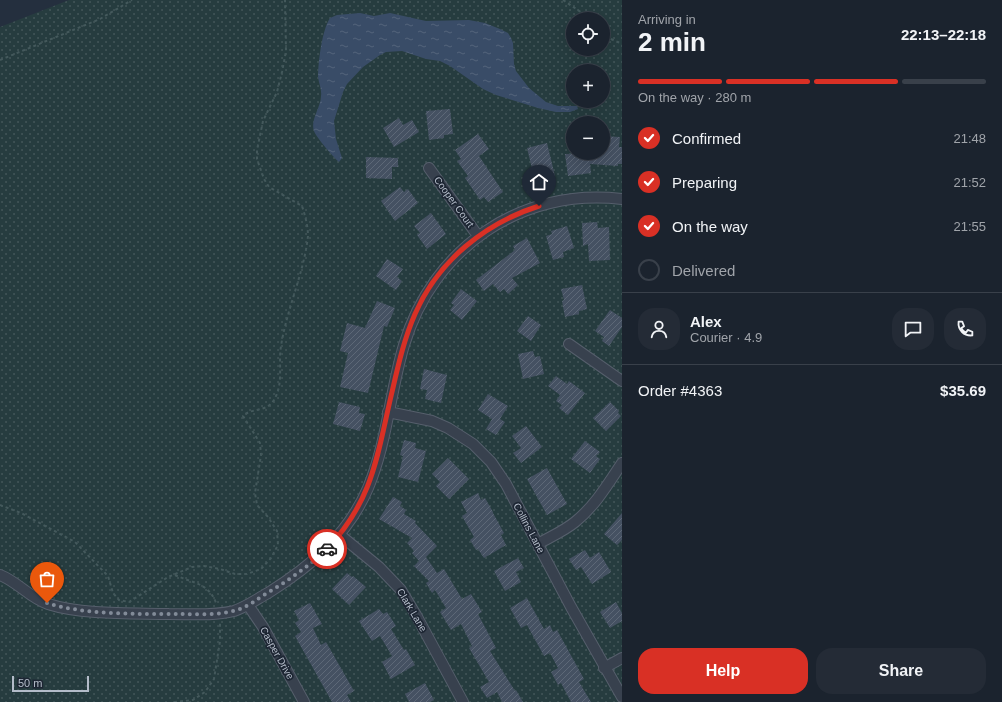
<!DOCTYPE html>
<meta charset="utf-8">
<style>
body{margin:0;font-family:Helvetica,sans-serif;background:#242b36;color:#f1f3f6;height:100vh;display:flex;flex-direction:column;font-size:15px;white-space:nowrap}
*{box-sizing:border-box;margin:0}
p{font-size:13px;color:#a0a4aa}
.icon{flex:none;width:22px;height:22px;fill:none;stroke:currentColor;stroke-width:2;stroke-linecap:round;stroke-linejoin:round}
.map{position:relative;flex:1;overflow:hidden}
.drawer{display:flex;flex-direction:column;background:#1b232e;width:380px}
.drawer>*{flex:none}
.controls{position:absolute;left:566px;top:12px;display:grid;gap:8px}
.controls a{display:grid;place-items:center;width:44px;height:44px;border-radius:50%;background:#1b232e;box-shadow:0 4px 16px #0002,0 0 0 1px #39404a;font-size:20px}
.scale{position:absolute;left:12px;bottom:10px;width:77px;box-sizing:border-box;padding-left:4px;border:2px solid #b4bcc9;border-top:0;font-size:11px;line-height:14px;white-space:nowrap;color:#b4bcc9;-webkit-text-stroke:3px #1d2633;paint-order:stroke}
.pin{position:absolute;display:grid;place-items:center;width:34px;height:34px;color:#fff;margin:-41px -17px;border-radius:50% 50% 50% 0;rotate:-45deg;box-shadow:0 0 4px #0007}
.pin .icon{rotate:45deg}
.courier{position:absolute;display:grid;place-items:center;width:40px;height:40px;margin:-20px;border:3px solid #d93025;border-radius:50%;background:#fff;color:#222;box-shadow:0 1px 5px #0007}
.overview em{font-style:normal;font-weight:800}
.overview div{display:flex;flex-direction:column-reverse}
.overview{display:flex;align-items:center;justify-content:space-between;height:68px;padding:0 16px}
h1{font-size:26px;font-weight:800;line-height:30px}
.bar{display:grid;grid-template-columns:repeat(4,1fr);gap:6px 4px;align-content:center;height:48px;padding:0 16px}
.bar i{height:5px;border-radius:3px;background:#39404a}
.bar .on{background:#d93025}
.bar p{grid-column:span 4}
.line{display:flex;align-items:center;gap:10px;padding:0 16px;border-top:1px solid #39404a}
.line div{flex:1}
.round{display:grid;place-items:center;flex:none;width:42px;height:42px;border-radius:16px;background:#242b36}
ol{padding:0 16px;list-style:none}
li{display:flex;align-items:center;gap:12px;height:44px}
li p{margin-inline-start:auto}
li .icon{padding:4px;border-radius:50%;background:#d93025;color:#fff;stroke-width:4}
li:last-child{color:#a0a4aa}
li i{width:22px;height:22px;border:2px solid #39404a;border-radius:50%}
.cta{display:flex;gap:8px;margin-top:auto;padding:8px 16px}
.cta a{flex:1;height:46px;border-radius:16px;background:#d93025;color:#fff;font-size:16px;font-weight:800;line-height:46px;text-align:center}
.cta a+a{background:#242b36;color:#f1f3f6}
main{display:flex;flex:1;min-height:0}
.map>svg:first-child{display:block}
.grass{fill:url(#grass-dots);fill-rule:evenodd}
.water{fill:url(#water-ripples)}
.building{fill:url(#building-hatch)}
.lines{fill:none;stroke-linecap:round;stroke-linejoin:round}
.minor-casing{stroke:#565f6c;stroke-width:12}
.path{stroke:#44595c;stroke-width:2;stroke-dasharray:3 3;stroke-linecap:butt}
.minor{stroke:#38414e;stroke-width:10}
.done{stroke:#828b98;stroke-width:4;stroke-dasharray:0 7.2}
.route{stroke:#d93025;stroke-width:5}
.labels{text-anchor:middle;dominant-baseline:central;stroke-width:3.5;stroke-linejoin:round;paint-order:stroke}
.street-label{font-size:10px;fill:#b4bcc9;stroke:#1d2633}
</style>
<main>
<div class="map">
<svg width="622" height="702" viewBox="0 0 622 702">
<defs>
<pattern id="grass-dots" width="8" height="8" patternUnits="userSpaceOnUse"><rect width="8" height="8" fill="#263c3f"/><path d="M2 2h.1M6 6h.1" fill="none" stroke="#435659" stroke-width="1.8" stroke-linecap="round"/></pattern>
<pattern id="water-ripples" width="26" height="14" patternUnits="userSpaceOnUse"><rect width="26" height="14" fill="#394c67"/><path d="M2 4q2-2 4 0t4 0M15 11q2-2 4 0t4 0" fill="none" stroke="#53647b"/></pattern>
<pattern id="building-hatch" width="6" height="6" patternUnits="userSpaceOnUse"><rect width="6" height="6" fill="#455162"/><path d="M-1 1l2-2M0 6l6-6M5 7l2-2" fill="none" stroke="#5d6877"/></pattern>
</defs>
<rect width="100%" height="100%" fill="#242f3e"/>
<path class="grass" d="M69,0H622V702H0V27ZM573,19H603V49H573ZM573,71H603V101H573ZM573,123H603V153H573Z"/>
<path class="water" d="M360,13L374,16L390,13L426,21L469,20L485,23L500,29L508,33L511,38L513,43L514,64L516,71L529,88L546,102L558,106H577L578,109L570,112H556L538,108L496,95L483,89L450,66L440,61L426,59L402,51L386,52L380,55L363,67L347,84L343,92L334,121L336,139L342,158L339,162C334,158 316,137 314,131C310,120 321,107 321,96C322,90 319,84 318,77C318,62 322,30 330,18L337,15Z"/>
<path class="building" d="M450,109L453,134L444,135V138L429,140L426,111Z
M399,118L403,125L412,120L419,132L394,147L383,128Z
M478,134L489,149L479,156L503,192L488,202L484,197L480,200L465,178L468,176L457,161L461,159L455,150Z
M603,136L620,137L619,147H622V164H618V166L590,164L591,173L568,176L565,154L603,153Z
M547,143L555,176L535,181L527,148Z
M366,157L398,158V167H392V179L366,178Z
M400,187L404,192L408,189L418,203L395,221L381,201Z
M431,213L446,234L427,249L417,235L420,233L414,226Z
M597,222L598,228L609,227L610,260L589,261L588,244L583,246L582,223Z
M567,226L574,248L563,252L564,257L553,260L546,236L552,234L551,231Z
M527,238L540,263L512,278L518,285L508,294L504,289L500,292L493,284L484,291L476,280L515,250L513,246Z
M387,259L403,269L397,277L402,281L396,290L376,276Z
M582,285L587,309L579,311V314L565,317L562,301L564,300L561,289Z
M461,289L477,301L462,320L450,310L454,305L451,303Z
M377,301L395,308L387,327L384,326L368,393L340,387L348,353L340,351L347,323L365,328Z
M610,310L622,318V327L609,346L602,341L604,337L595,331Z
M528,316L541,325L531,341L517,331Z
M533,351L535,357L540,356L544,374L523,379L518,354Z
M424,369L447,375L441,403L425,399L427,390L420,389Z
M556,376L567,384L569,381L585,393L568,415L559,408L562,405L556,401L560,395L548,386Z
M488,394L508,406L500,419L505,422L496,435L486,429L492,419L478,410Z
M339,402L360,407L359,413L365,414L360,431L333,424Z
M610,402L619,411L618,413L621,416L606,431L593,418Z
M526,426L542,447L521,463L513,453L521,448L512,436Z
M404,440L416,443L415,448L426,451L418,482L398,477L403,456L400,455Z
M585,441L600,452L596,456L600,459L590,473L571,459Z
M448,458L469,479L449,499L436,486L440,482L432,474Z
M547,468L567,504L547,515L527,479Z
M478,493L481,500L485,498L493,512V513L504,533L501,535L506,545L484,558L478,549L476,550L470,540L474,537L462,516L467,513L461,502Z
M393,497L402,502L400,506L406,510L404,514L416,521L415,523L437,546L426,557L437,573L444,569L462,599L471,594L482,612L478,614L496,648L490,651L515,691L516,690L523,702H502L497,692L487,698L480,687L489,682L469,648L472,646L461,624L451,630L440,612L446,608L435,590L432,593L426,583L429,581L414,566L419,561L412,553L414,551L407,543L412,538L379,519Z
M622,513V540L617,545L604,534Z
M585,550L590,558L599,552L611,572L592,584L581,567L576,570L569,559Z
M518,558L524,568L516,572L521,582L505,591L494,571Z
M347,573L352,577L353,576L366,587L349,605L332,589Z
M527,598L544,629L550,625L553,632L557,630L584,679L579,682L591,702H571L561,683L558,685L551,672L558,668L550,653L544,656L527,625L521,628L510,608Z
M616,602L622,613V621L610,628L600,612Z
M310,603L322,624L313,628L321,645L326,642L354,691L347,695L351,702H332L295,636L301,632L295,623L299,620L294,611Z
M379,609L383,614L387,612L396,626L391,629L404,650L406,649L415,665L391,679L382,662L392,656L380,636L372,641L359,621Z
M425,683L434,700L430,702H409L405,694Z"/>
<g class="lines">
<defs>
<path id="minor" d="M429,168L478,236
M569,344L622,381
M388,412L432,421L448,428L473,444L491,462L506,484L571,607L622,697
M340,535L379,567L401,590L416,615L463,702
M538,544C550,537 564,531 575,522C595,506 608,484 622,463
M0,575C18,582 30,598 48,604C82,615 133,613 169,614C190,614 213,616 234,611C246,607 257,599 268,593C311,566 348,535 368,488C387,443 390,392 404,345C433,248 521,187 622,199
M248,605L263,627L304,702
M604,668L622,658"/>
</defs>
<use href="#minor" class="minor-casing"/>
<path class="path" d="M563,0L591,19
M603,30L611,39L622,44
M0,60L100,19L132,0
M0,505L21,513L75,542L108,576L113,593L119,600L129,602L168,577L192,567L204,566L220,569L235,574H247L261,569L271,558L278,545L277,531L268,517L257,505L255,493L261,455L260,443L243,416C252,407 266,413 274,400C284,383 278,364 281,346C287,308 304,273 308,236C308,226 305,215 302,206L269,187L264,179L257,159V150L263,121L277,92L282,72L286,51L285,0
M175,575C192,583 209,583 216,603
M174,702L193,700L205,692L214,679L220,641V623"/>
<use href="#minor" class="minor"/>
</g>
<g class="lines">
<path class="done" d="M47,603C85,615 137,614 177,614C196,614 218,616 237,610C247,607 255,601 264,595C286,582 308,567 327,549"/>
<path class="route" d="M327,549C374,499 377,455 392,392C398,366 404,339 415,314C438,261 485,223 539,206"/>
</g>
<g class="labels">
<g class="street-label">
<text transform="translate(454 202) rotate(54)">Cooper Court</text>
<text transform="translate(529 528) rotate(62)">Collins Lane</text>
<text transform="translate(412 610) rotate(59)">Clark Lane</text>
<text transform="translate(277 653) rotate(61)">Casper Drive</text>
</g>
</g>
</svg>
<div class="controls">
<a><svg class="icon" aria-label="locate" viewBox="0 0 24 24"><circle cx="12" cy="12" r="6"/><path d="M12 2v4M12 18v4M2 12h4M18 12h4"/></svg></a>
<a>+</a>
<a>−</a>
</div>
<div class="scale">50 m</div>
<div class="pin" style="left:47px;top:603px;background:#ea580c"><svg class="icon" aria-label="bag" viewBox="0 0 24 24"><path d="M5 8h14l-1 12H6zM9 8a3 3 0 0 1 6 0"/></svg></div>
<div class="pin" style="left:539px;top:206px;background:#1f2937"><svg class="icon" aria-label="home" viewBox="0 0 24 24"><path d="M3 11l9-7 9 7M6 9v11h12V9"/></svg></div>
<div class="courier" style="left:327px;top:549px"><svg class="icon" aria-label="car" viewBox="0 0 24 24"><path d="M5 17H2v-5l4-1 3-4h7l3 4 3 1v5h-3M9 17h6M6 11h13"/><circle cx="7" cy="17" r="2"/><circle cx="17" cy="17" r="2"/></svg></div>
</div>
<section class="drawer">
<div class="overview"><div><h1>2 min</h1><p>Arriving in</p></div><em>22:13–22:18</em></div>
<div class="bar"><i class="on"></i><i class="on"></i><i class="on"></i><i></i><p>On the way · 280 m</p></div>
<ol>
<li><svg class="icon" aria-label="check" viewBox="0 0 24 24"><path d="M5 12l5 5 9-10"/></svg>Confirmed<p>21:48</p></li>
<li><svg class="icon" aria-label="check" viewBox="0 0 24 24"><path d="M5 12l5 5 9-10"/></svg>Preparing<p>21:52</p></li>
<li><svg class="icon" aria-label="check" viewBox="0 0 24 24"><path d="M5 12l5 5 9-10"/></svg>On the way<p>21:55</p></li>
<li><i></i>Delivered</li>
</ol>
<div class="line" style="height:72px"><a class="round"><svg class="icon" aria-label="person" viewBox="0 0 24 24"><circle cx="12" cy="8" r="4"/><path d="M4 21q1-7 8-7t8 7"/></svg></a><div><b>Alex</b><p>Courier · 4.9</p></div><a class="round"><svg class="icon" aria-label="chat" viewBox="0 0 24 24"><path d="M4 5h16v11H9l-5 4z"/></svg></a><a class="round"><svg class="icon" aria-label="phone" viewBox="0 0 24 24"><path d="M5 4h4l2 5-3 2q2 4 5 5l2-3 5 2v4C11 20 4 13 5 4z"/></svg></a></div>
<div class="line" style="height:52px"><div>Order #4363</div><b>$35.69</b></div>
<div class="cta"><a>Help</a><a>Share</a></div>
</section>
</main>
